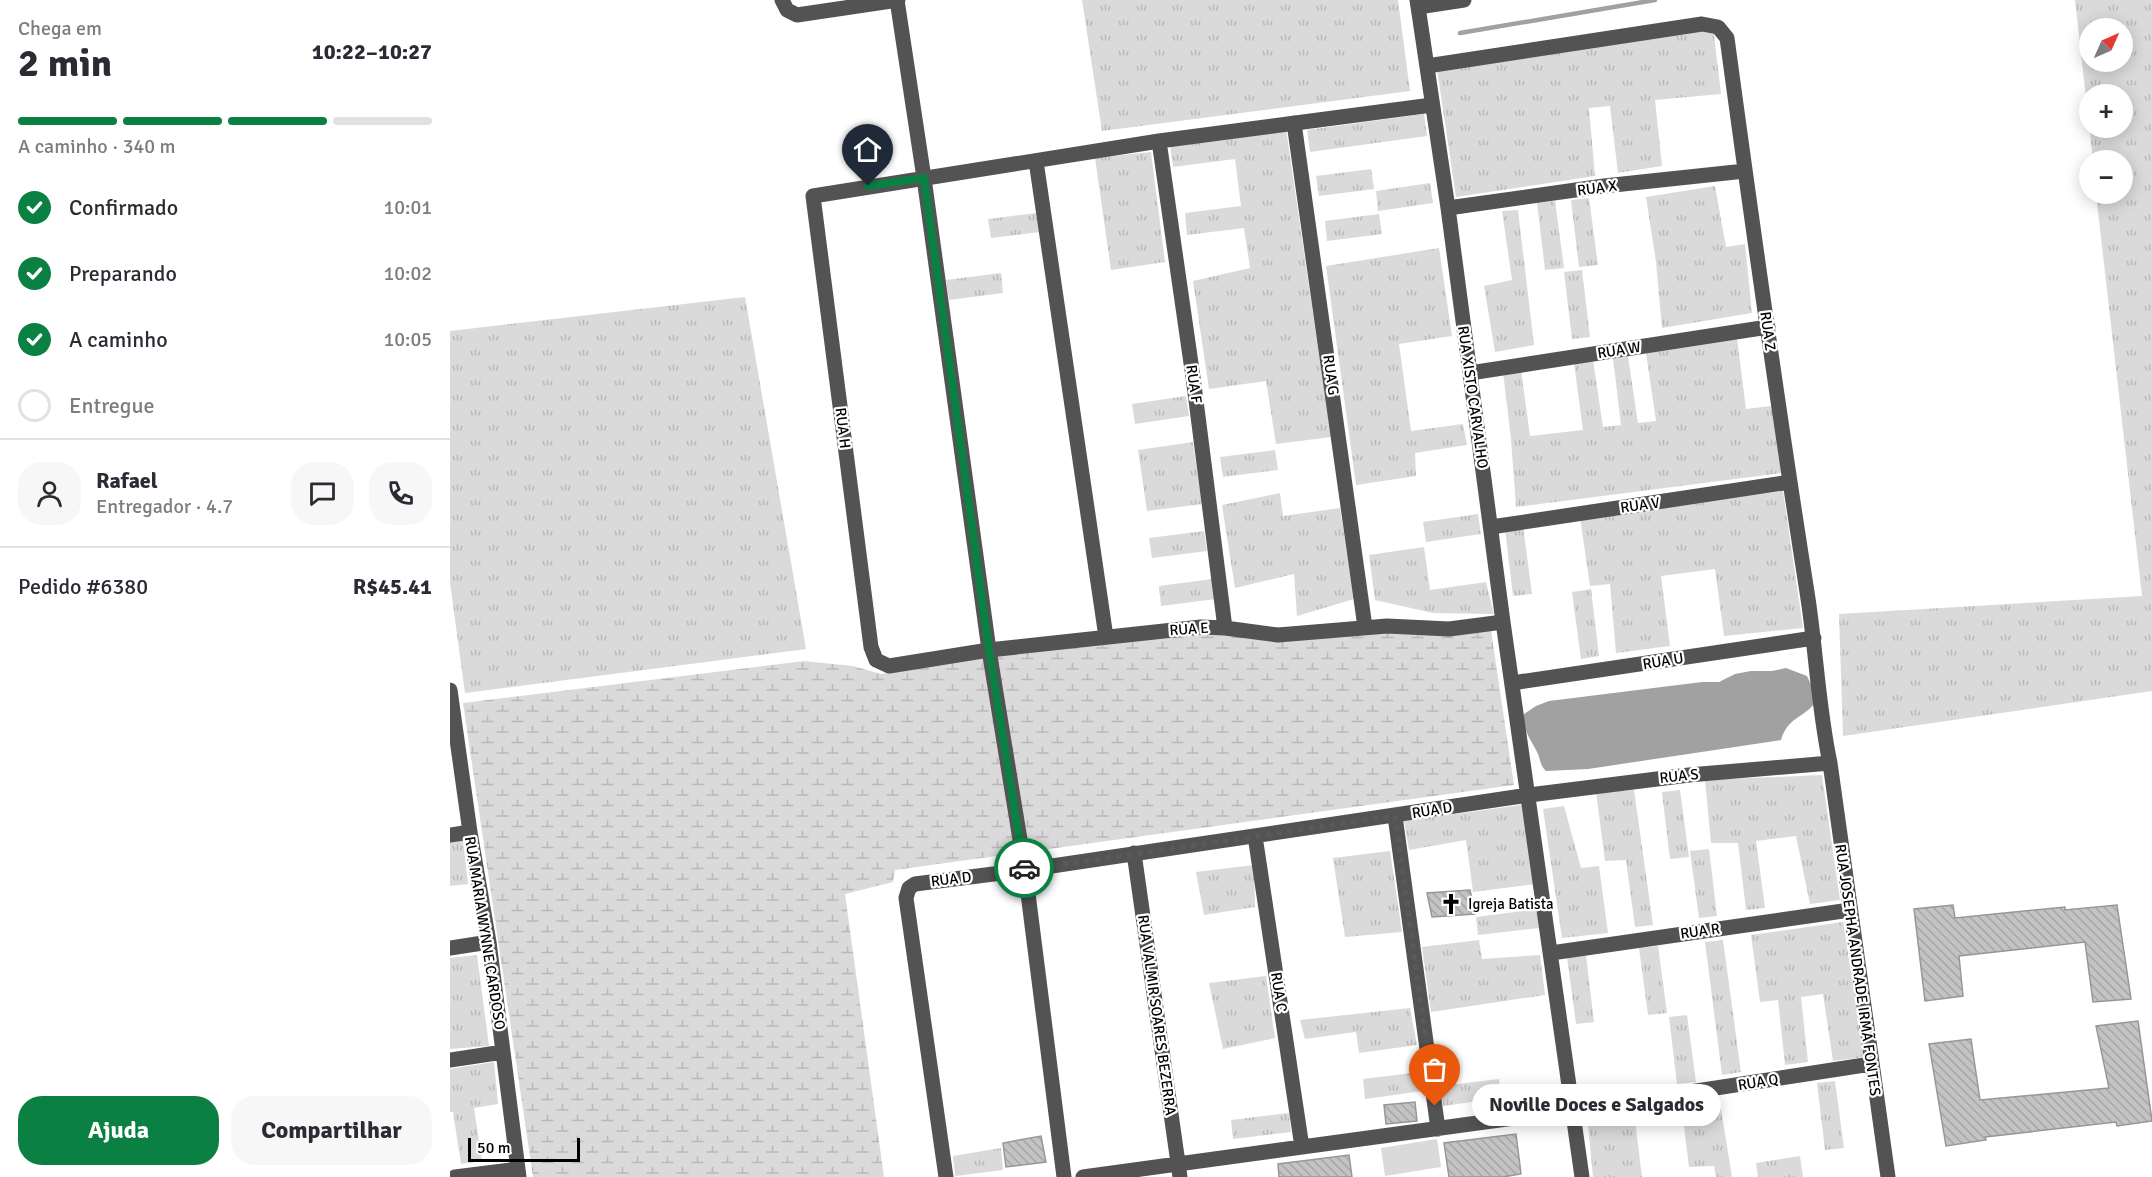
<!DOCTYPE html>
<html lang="pt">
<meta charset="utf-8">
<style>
body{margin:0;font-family:Signika,sans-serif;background:#f7f7f7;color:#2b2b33;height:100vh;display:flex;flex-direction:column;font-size:22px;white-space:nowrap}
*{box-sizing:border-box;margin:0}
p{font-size:20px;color:#7c7c81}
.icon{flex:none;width:33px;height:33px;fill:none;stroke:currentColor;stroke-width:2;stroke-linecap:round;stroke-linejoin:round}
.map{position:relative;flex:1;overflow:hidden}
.panel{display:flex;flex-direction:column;background:#fff;width:450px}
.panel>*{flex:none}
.needle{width:39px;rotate:45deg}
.buttons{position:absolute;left:1629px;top:18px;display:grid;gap:12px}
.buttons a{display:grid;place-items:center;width:54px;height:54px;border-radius:50%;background:#fff;box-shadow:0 3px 15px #0003;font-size:30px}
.scale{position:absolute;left:18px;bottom:15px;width:112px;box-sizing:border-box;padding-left:6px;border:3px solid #000;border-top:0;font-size:16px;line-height:21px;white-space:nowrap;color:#000;-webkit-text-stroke:4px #fff;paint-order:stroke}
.pin{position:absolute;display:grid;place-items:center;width:51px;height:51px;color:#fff;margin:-62px -26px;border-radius:50% 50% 50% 0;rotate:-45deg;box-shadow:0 0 6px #0007}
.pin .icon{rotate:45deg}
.courier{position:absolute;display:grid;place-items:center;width:60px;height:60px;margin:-30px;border:4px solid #0b8043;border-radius:50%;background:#fff;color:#222;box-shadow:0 2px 8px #0007}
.bubble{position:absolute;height:42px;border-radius:21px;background:#fff;box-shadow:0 3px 15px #0003;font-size:20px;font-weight:700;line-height:42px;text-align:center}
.summary em{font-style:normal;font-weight:700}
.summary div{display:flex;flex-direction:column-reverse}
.summary{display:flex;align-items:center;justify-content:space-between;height:102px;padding:0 18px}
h1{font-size:39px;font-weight:700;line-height:45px}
.bar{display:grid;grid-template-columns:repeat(4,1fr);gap:9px 6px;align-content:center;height:72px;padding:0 18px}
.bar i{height:8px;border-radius:4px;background:#e1e1e2}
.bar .selected{background:#0b8043}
.bar p{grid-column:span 4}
.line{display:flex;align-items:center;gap:15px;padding:0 18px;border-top:2px solid #e1e1e2}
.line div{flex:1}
.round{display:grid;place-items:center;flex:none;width:63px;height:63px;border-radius:24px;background:#f7f7f7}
ol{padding:0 18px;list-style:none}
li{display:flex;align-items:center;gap:18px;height:66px}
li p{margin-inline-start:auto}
li .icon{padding:6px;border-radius:50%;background:#0b8043;color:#fff;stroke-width:4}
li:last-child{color:#7c7c81}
li i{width:33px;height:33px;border:3px solid #e1e1e2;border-radius:50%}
.button{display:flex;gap:12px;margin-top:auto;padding:12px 18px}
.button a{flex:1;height:69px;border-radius:24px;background:#0b8043;color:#fff;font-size:24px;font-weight:700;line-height:69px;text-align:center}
.button a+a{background:#f7f7f7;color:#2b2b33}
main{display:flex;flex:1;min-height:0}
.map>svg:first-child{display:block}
.grass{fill:url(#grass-tufts);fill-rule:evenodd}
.wetland{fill:url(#wetland-marsh)}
.park{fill:#dadada}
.water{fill:#a1a1a1}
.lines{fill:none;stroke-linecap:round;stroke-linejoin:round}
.stream{stroke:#a1a1a1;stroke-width:4.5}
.building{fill:url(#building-back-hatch);stroke:#979797;stroke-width:1.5}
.minor{stroke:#535353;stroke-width:15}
.done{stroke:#595959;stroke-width:6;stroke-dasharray:0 10.8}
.route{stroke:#0b8043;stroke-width:8}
.labels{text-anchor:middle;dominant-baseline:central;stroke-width:4.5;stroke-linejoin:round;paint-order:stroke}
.street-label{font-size:15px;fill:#000;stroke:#fff}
.poi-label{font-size:15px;fill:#000;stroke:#fff;text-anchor:start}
</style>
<main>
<section class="panel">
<div class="summary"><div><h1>2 min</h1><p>Chega em</p></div><em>10:22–10:27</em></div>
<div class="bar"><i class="selected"></i><i class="selected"></i><i class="selected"></i><i></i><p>A caminho · 340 m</p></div>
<ol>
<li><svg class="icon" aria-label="check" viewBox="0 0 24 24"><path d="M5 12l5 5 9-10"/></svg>Confirmado<p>10:01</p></li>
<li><svg class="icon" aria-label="check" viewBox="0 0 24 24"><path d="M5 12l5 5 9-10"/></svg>Preparando<p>10:02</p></li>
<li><svg class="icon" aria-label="check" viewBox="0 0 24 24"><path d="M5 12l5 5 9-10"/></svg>A caminho<p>10:05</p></li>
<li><i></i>Entregue</li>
</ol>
<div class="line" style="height:108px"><a class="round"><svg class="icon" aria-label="person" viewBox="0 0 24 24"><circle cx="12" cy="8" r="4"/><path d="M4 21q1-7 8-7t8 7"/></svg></a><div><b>Rafael</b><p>Entregador · 4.7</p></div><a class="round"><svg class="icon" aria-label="chat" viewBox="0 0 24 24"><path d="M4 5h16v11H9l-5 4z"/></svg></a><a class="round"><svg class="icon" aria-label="phone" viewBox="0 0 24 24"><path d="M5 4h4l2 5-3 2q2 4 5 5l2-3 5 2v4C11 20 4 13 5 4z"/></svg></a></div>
<div class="line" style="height:78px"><div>Pedido #6380</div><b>R$45.41</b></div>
<div class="button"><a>Ajuda</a><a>Compartilhar</a></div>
</section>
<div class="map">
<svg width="1702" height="1177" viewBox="0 0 1702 1177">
<defs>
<pattern id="grass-tufts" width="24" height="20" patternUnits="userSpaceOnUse" patternTransform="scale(1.5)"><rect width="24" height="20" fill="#dadada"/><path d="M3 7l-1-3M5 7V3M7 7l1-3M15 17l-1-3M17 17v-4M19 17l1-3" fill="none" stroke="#b9b9b9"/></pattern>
<pattern id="wetland-marsh" width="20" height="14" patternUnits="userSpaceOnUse" patternTransform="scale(1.5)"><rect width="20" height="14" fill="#dadada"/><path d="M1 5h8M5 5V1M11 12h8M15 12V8" fill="none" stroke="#b9b9b9"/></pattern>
<pattern id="building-back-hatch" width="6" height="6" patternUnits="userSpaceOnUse" patternTransform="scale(1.5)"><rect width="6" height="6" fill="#c3c3c3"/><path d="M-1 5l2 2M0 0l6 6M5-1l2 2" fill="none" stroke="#a6a6a6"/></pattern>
</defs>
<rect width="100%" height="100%" fill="#fff"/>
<path class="grass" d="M632,0H948L960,91L652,131Z
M1625,0H1702V691L1393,736L1389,614L1692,596L1646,194H1672V160H1643ZM1672,28V62H1640V28ZM1672,94V128H1640V94Z
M1263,27L1271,94L1205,100L1212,166L1168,173L1160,106L1139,108L1145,176L1006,197L987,69Z
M974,114L977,136L860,152L857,130Z
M836,129L881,437L826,444L816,381L759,389L743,281L800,268L794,228L737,235L735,213L791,206L785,159L723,167L720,145Z
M701,152L715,262L661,270L645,158Z
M921,169L924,189L869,196L866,176Z
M980,183L983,203L928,211L926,191Z
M1265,186L1276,247L1295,244L1302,313L1212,328L1206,262L1196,197Z
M1139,198L1148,265L1129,267L1121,200Z
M1105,201L1114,268L1095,270L1087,203Z
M1068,210L1084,345L1045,352L1034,286L1062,280L1052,211Z
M587,213L590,232L541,238L538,219Z
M929,214L932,234L877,241L875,221Z
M989,248L1002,336L949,344L961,431L1013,424L1017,445L965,453L966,476L906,485L876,266Z
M1132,270L1140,337L1122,339L1114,272Z
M551,273L553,293L499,300L496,280Z
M295,297L356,649L15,693L0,583V331Z
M1287,338L1296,409L1321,406L1332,473L1066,507L1061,439L1053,372L1071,370L1080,436L1133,430L1124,363L1143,360L1153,427L1171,425L1163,358L1178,357L1188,423L1206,421L1196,353Z
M736,396L739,416L685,424L682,404Z
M743,442L752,504L697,511L688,450Z
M825,450L828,470L773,477L770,457Z
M1333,491L1353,628L1274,636L1265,569L1211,576L1220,646L1166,653L1160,584L1140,586L1130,517Z
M830,493L833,516L890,508L904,599L847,616L844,574L785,588L772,505Z
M1028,514L1031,534L976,542L973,522Z
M1073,526L1082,594L1063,596L1055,529Z
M754,531L757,551L702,558L699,538Z
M974,547L980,590L1036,582L1044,614L983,613L925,600L919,555Z
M763,579L766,599L711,606L709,586Z
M1141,589L1149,656L1131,659L1122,592Z
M1372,775L1390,900L1360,904L1346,836L1306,841L1315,908L1296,910L1288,843H1261L1255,780Z
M1184,790L1203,925L1185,927L1176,860L1155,861L1146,792Z
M1230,790L1239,857L1220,859L1212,792Z
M1071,805L1085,884L1023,892L1016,840L959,850L954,821Z
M1114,806L1131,868L1149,866L1158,933L1112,938L1093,809Z
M13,840L18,884L0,886V841Z
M1259,849L1267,916L1249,918L1240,851Z
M940,851L952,932L895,937L883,858Z
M804,865L805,907L754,915L746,872Z
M1088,909L1090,928L1028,935L1026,917Z
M1393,922L1415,1057L1383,1061L1373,994L1351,997L1358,1062L1335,1065L1328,1000L1310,1002L1301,935Z
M1029,940L1032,959L1090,955L1095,995L981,1012L972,947Z
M1273,940L1291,1072L1272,1075L1255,942Z
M1208,946L1217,1013L1198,1015L1189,948Z
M27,955L39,1046L0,1049V958Z
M1136,955L1144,1022L1126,1024L1117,957Z
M816,976L825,1038L773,1049L759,983Z
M960,1008L967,1045L909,1053L906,1032L855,1039L850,1020Z
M1237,1015L1246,1082L1227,1084L1219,1017Z
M44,1062L48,1104L24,1108L32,1161L11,1164L3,1112H0V1069Z
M970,1072L973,1091L915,1099L913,1079Z
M1049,1079L1051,1098L993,1106L991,1086Z
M1385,1081L1394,1148L1375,1150L1367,1083Z
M1269,1097L1282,1177H1266L1264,1166L1239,1167L1231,1102Z
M1184,1112L1192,1177H1143L1137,1114Z
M839,1113L841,1132L783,1139L781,1120Z
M551,1148L553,1170L505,1176L503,1156Z
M1350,1156L1353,1177H1308L1306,1163Z"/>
<path class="wetland" d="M1040,624L1064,785L445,870L443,882L395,894L434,1177H83L13,703L354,661L403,666L431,674L527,659L761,629Z"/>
<path class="park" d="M987,1139L991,1167L935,1176L931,1148Z"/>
<path class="water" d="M1336,668L1357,676L1364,691L1365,703C1352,719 1338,717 1331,740L1138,769L1096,771C1089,765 1091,758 1086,750C1079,737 1073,730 1074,714L1086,706L1099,701L1252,682H1269L1285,674L1301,671H1322Z"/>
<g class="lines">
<path class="stream" d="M1010,33L1205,0"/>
</g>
<path class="building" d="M1020,890L1025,914L982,917L977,893Z
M1503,905L1505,918L1615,907V910L1667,905L1681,999L1643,1002L1635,942L1509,956L1513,996L1475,1001L1464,909Z
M1688,1021L1702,1121L1667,1126L1666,1122L1535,1137L1536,1140L1496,1146L1479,1044L1521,1039L1530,1100L1659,1088L1646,1026Z
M965,1102L967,1121L936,1124L934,1105Z
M1066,1134L1071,1174L1053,1177H999L994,1143Z
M591,1136L596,1162L556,1167L553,1143Z
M899,1155L902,1177H829L828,1164Z"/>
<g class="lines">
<path class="minor" d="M332,0L337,10L347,15L448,0
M447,0L474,178L539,650L575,870L614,1177
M967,0L998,208L1053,622L1132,1177
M968,7L1014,0
M977,66L1252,24L1268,27L1277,38C1302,223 1328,408 1357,592C1366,648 1368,707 1380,763L1438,1177
M982,105L709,141L363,196L421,647L426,660L439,666L539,650L751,627L775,628L828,635L937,626L999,629L1053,622
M844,123L915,627
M709,141L743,377L775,628
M586,161L656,637
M998,208L1154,186L1295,171
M1020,373L1318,327
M1041,527L1340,482
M1062,683L1364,638
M0,690L20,832L39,942L69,1177
M945,816L988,1129
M0,835L20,832
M805,836L852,1147
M684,853L730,1177
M0,948L39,942
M1101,953L1400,910
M0,1060L53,1052
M5,1177L68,1169
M496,1177L456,898L459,888L465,884L575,870L1079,795L1239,775L1380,763
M633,1177L1123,1110L1421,1064"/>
</g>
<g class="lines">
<path class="done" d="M574,868L575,870L945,816L985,1106"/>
<path class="route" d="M418,186L474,178L539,650L574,868"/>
</g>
<defs>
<symbol id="church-bare" viewBox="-9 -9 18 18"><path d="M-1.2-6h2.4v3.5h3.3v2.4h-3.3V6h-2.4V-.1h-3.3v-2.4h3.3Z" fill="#000" stroke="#fff" stroke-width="2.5" paint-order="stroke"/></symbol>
</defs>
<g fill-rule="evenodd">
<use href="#church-bare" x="986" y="889" width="30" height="30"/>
</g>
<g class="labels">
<g class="street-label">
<text transform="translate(1147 188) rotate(-7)">RUA X</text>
<text transform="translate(1318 331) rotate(82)">RUA Z</text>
<text transform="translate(1169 350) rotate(-9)">RUA W</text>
<text transform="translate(881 375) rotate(82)">RUA G</text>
<text transform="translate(744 384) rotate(82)">RUA F</text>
<text transform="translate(1023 397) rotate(82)">RUA XISTO CARVALHO</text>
<text transform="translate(393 428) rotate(83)">RUA H</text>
<text transform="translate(1190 505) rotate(-8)">RUA V</text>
<text transform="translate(739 629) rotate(-4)">RUA E</text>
<text transform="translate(1213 661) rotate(-9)">RUA U</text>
<text transform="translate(1229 776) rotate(-6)">RUA S</text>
<text transform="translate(982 810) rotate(-9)">RUA D</text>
<text transform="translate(501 879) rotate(-7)">RUA D</text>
<text transform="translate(1250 931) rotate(-8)">RUA R</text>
<text transform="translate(35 933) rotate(81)">RUA MARIA WYNNE CARDOSO</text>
<text transform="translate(1408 970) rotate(82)">RUA JOSEPHA ANDRADE IRMÃ FONTES</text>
<text transform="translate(829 992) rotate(81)">RUA C</text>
<text transform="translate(707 1015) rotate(82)">RUA VALMIR SOARES BEZERRA</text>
<text transform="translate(1308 1082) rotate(-9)">RUA Q</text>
</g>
<g class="poi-label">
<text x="1018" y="904">Igreja Batista</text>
</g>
</g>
</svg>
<div class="buttons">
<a><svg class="needle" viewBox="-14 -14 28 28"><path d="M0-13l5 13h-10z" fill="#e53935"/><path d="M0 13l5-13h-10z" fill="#7c7c81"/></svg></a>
<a>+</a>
<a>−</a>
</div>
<div class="scale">50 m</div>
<div class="pin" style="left:985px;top:1106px;background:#ea580c"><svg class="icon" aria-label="bag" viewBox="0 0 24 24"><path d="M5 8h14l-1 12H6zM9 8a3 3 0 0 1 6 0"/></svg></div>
<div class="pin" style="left:418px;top:186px;background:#1f2937"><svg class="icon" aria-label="home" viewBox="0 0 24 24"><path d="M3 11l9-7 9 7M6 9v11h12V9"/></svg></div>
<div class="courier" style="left:574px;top:868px"><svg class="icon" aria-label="car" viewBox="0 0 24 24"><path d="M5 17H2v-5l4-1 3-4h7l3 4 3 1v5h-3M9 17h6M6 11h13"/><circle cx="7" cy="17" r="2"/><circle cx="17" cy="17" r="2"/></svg></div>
<div class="bubble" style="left:1022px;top:1084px;width:249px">Noville Doces e Salgados</div>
</div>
</main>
